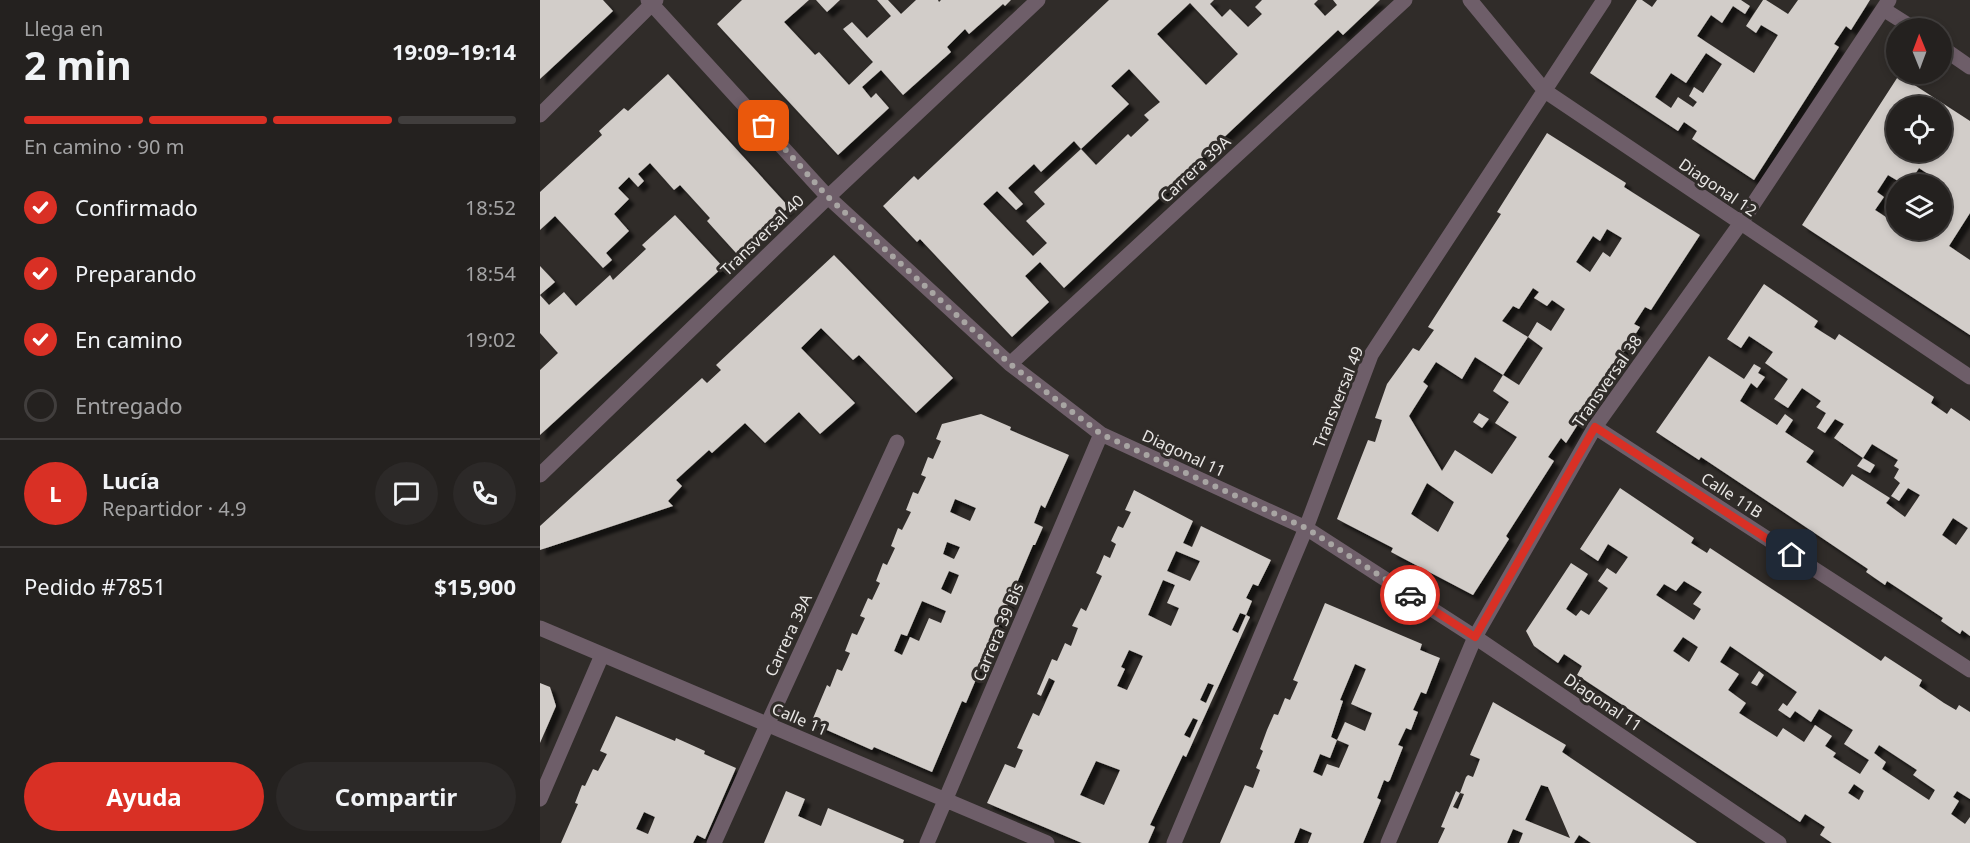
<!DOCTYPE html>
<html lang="es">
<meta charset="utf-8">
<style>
body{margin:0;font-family:"Noto Sans",sans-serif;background:#2c2928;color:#f1f3f6;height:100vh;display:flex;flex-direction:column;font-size:22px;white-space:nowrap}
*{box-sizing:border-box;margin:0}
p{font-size:20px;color:#a3a3a4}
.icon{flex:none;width:33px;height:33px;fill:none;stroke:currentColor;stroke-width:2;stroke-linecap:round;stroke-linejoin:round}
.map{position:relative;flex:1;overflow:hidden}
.details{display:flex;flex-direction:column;background:#24211f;width:540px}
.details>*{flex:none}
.needle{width:39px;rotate:359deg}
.tools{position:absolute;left:1346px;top:18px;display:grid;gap:12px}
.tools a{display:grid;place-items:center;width:66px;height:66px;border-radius:50%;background:#24211f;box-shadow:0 3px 9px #0003,0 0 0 2px #413e3d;font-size:30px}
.pin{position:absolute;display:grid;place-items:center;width:51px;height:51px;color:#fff;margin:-26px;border-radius:12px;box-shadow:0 3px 9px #0006}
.courier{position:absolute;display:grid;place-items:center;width:60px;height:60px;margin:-30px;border:4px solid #d93025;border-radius:50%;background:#fff;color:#222;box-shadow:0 2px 8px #0007}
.head em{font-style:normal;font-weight:700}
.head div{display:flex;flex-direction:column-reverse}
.head{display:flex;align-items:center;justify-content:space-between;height:102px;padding:0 24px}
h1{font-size:39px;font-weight:700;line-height:45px}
.bar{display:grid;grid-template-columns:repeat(4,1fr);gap:9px 6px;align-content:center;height:72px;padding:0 24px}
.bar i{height:8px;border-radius:4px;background:#413e3d}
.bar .on{background:#d93025}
.bar p{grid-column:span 4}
.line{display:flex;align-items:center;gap:15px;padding:0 24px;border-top:2px solid #413e3d}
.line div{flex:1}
.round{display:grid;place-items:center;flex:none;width:63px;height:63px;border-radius:32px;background:#2c2928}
ol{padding:0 24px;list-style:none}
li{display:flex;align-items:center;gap:18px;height:66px}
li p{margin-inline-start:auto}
li .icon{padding:6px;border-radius:50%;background:#d93025;color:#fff;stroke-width:4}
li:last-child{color:#a3a3a4}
li i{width:33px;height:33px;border:3px solid #413e3d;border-radius:50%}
.action{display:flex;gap:12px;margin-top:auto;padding:12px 24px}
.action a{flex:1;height:69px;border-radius:36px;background:#d93025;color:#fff;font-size:24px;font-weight:700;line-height:69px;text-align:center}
.action a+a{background:#2c2928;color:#f1f3f6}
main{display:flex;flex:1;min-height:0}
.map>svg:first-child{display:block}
.building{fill:#d2cdc9;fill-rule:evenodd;filter:url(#shadow)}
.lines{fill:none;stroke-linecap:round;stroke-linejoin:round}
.minor{stroke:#6e5e69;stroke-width:15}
.done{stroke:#a8a5a3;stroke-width:6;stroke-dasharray:0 10.8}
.route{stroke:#d93025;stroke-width:8}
.labels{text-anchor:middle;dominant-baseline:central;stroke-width:6;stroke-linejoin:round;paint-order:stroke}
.street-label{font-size:16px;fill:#e8e6e4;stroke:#302c29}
</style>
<main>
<section class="details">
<div class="head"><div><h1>2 min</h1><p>Llega en</p></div><em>19:09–19:14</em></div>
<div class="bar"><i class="on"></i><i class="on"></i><i class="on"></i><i></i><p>En camino · 90 m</p></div>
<ol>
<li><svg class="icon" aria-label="check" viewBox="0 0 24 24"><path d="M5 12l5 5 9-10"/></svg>Confirmado<p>18:52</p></li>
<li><svg class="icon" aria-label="check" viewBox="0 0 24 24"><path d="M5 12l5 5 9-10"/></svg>Preparando<p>18:54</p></li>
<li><svg class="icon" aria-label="check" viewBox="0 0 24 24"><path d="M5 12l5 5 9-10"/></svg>En camino<p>19:02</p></li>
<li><i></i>Entregado</li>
</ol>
<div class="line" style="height:108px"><b class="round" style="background:#d93025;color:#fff">L</b><div><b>Lucía</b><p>Repartidor · 4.9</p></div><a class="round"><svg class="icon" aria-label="chat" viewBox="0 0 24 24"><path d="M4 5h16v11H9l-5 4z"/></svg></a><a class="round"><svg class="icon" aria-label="phone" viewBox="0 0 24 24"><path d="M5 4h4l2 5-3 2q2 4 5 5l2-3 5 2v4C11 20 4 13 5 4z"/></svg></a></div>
<div class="line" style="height:78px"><div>Pedido #7851</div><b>$15,900</b></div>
<div class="action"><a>Ayuda</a><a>Compartir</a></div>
</section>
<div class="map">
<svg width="1430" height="843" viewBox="0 0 1430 843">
<defs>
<filter id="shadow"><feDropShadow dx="5.5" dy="5.5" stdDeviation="1.5" flood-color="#0009"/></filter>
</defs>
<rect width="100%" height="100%" fill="#302c29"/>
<path class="building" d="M0,0H63L73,11L0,79Z
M202,0H269L244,22L275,55L279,52L309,85L333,62L303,29L312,22L327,38L351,16L337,0H348L361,14L376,0H398L399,2L401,0H471L465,6L463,4L429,34L425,29L407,47L411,52L363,95L341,70L322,87L331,98L336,93L349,108L298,155L177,24Z
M276,0H300L287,12Z
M569,0H674L670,4L682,17L690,9L708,27L722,14L715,7L722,0H778L774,4L785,16L797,5L793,0H840L803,35L798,30L524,288L500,262L485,276L509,302L472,337L380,239L377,242L343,206L374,176L378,180ZM650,3L698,54L666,85L617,34ZM589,69L620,102L604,115L609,120L591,137L588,134L556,165L541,149L494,192L505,204L486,221L507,243L493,256L443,204L457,191L476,210L483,204L468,188L494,164L501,172L534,141L541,149L589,104L571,86Z
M1097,0H1102L1112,7L1117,0H1201L1210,6L1205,14L1193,6L1182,23L1171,15L1157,36L1214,73L1238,35L1221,25L1216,33L1206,26L1223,0H1226L1248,14L1258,0H1330L1311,30L1306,26L1294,44L1299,47L1214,180L1152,139L1157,131L1144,122L1138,131L1050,73ZM1166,53L1182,64L1163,93L1154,87L1149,96L1157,102L1153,107L1138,97L1131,108L1115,97L1131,73L1146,83Z
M128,74L249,207L197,254L167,221L170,218L140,185L134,190L110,163L98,174L104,181L98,187L89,177L78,188L89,199L74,214L89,231L66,253L72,260L63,268L15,216L0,230V192L62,135L59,131L84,108L88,111Z
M1359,75L1430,121V213L1409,246L1430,260V335L1262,225ZM1356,106H1401V152H1356ZM1379,168L1397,180L1395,184H1401V230H1356V212L1351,208L1346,217L1335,210L1344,197L1337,192L1348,175L1363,184H1369Z
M1007,133L1086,183L1084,187L1160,235L1111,310L1105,307L1094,324L1100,327L1026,443L1021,438L1008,457L1014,461L966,536L969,539L933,595L851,552L853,548L797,519L828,440L835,442L842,420L835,418L847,384L873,348L879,351L894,330L888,327L961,214L957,212ZM1067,229L1082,238L1070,257L1063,252L1050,272L1036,262L1053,236L1060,241ZM993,288L999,292L994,298L1007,306L1012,300L1025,309L1011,331L997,322L988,337L1003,348L979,385L963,375L953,391L969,402L955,423L977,437L952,474L915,450L902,471L869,416L888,386L883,382L896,362L922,379L935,357L963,375L988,337L962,321L973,306L979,309ZM887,483L914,502L898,532L871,514Z
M135,215L183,267L0,435V370L18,353L0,333V266L15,282L0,295L9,305L24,292L36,306L70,275L73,280L106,249L102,245Z
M294,255L413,378L376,413L319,355L313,360L281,328L261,348L315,403L280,434L259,412L225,443L205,423L172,453L169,450L136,480L142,486L128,501L133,506L0,550V526L162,378L167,383L181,370L176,365Z
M1224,284L1278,321L1274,327L1295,340L1299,334L1394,397L1391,403L1407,414L1411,408L1430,421V636L1422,630L1420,634L1401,621L1403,618L1347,581L1345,585L1326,572L1328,569L1236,507L1161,457L1159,460L1116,432L1169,356L1204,379L1214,364L1221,368L1218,373L1225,377L1217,388L1211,383L1200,401L1237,425L1245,414L1253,420L1245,432L1274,451L1266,462L1303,487L1312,474L1350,498L1346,503L1365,517L1380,495L1368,488L1359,501L1351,496L1360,483L1354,478L1359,469L1354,466L1358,460L1332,444L1323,458L1294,438L1304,424L1295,419L1285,433L1277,428L1286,413L1276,407L1281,401L1262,388L1248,408L1234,399L1248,379L1225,363L1233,352L1209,336L1201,348L1187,339ZM1413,518L1428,528L1416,545L1402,535Z
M939,413L949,419L942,428L933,422Z
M441,414L471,427L470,430L529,455L505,508L501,505L494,523L503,527L495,545H493L426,703L422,701L392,772L334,747L332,750L271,723L287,685L290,687L297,669L302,671L310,653L305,651L312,633L317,635L325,618L320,616L328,598L332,600L340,583L336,581L343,563L347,565L355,548L351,546L358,528L362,530L371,512L366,510L373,492L378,494L386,477L381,475L388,457L393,459L401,441L396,439L402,424ZM415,499L436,508L430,521L410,512ZM407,542L420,547L414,559L403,554ZM409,571L419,575L411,594L401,589ZM382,601L406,611L401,623L389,618L379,641L370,637L362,655L354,651L361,634L367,636Z
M1323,458L1335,465L1330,473L1317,466Z
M1080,488L1154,538L1151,543L1167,553L1170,548L1341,661L1345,656L1382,680L1379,686L1404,703L1416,710L1419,705L1430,712V799L1417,791L1413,797L1419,801L1411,814L1425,824L1430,817V843H1292L1280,835L1285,827L1265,814L1260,822L1037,675L1042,666L1024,654L1018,663L994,646L986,631L1031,563L1048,574L1026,609L1036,616L1041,610L1049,615L1068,588L1058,581L1067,568L1076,574L1088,557L1068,544L1058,561L1040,549ZM1144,581L1162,592L1153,604L1161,609L1154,620L1116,595L1124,584L1136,591ZM1143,637L1158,647L1149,662L1133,651ZM1190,646L1257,692L1247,706L1243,703L1238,710L1250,718L1255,711L1271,722L1279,709L1313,730L1304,744L1329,760L1320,774L1293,757L1296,753L1285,746L1292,736L1275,725L1264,742L1243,728L1237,737L1199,713L1206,703L1188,690L1199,674L1180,662ZM1339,745L1377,770L1373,775L1395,790L1389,800L1342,769L1346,762L1334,753ZM1314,784L1324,791L1319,800L1308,793Z
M594,490L653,521L643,543L652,547L661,526L731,560L718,586L713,584L706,598L712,601L706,615L710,617L646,757L643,755L610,825L615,827L608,843H542L447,803L465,764L475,768L483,750L477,748L493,713L499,716L515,681L509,678L501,696L497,694L512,659L517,661L525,643L531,646L538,628L532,626L541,608L546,611L562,576L556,573L558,569L564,555L570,558L576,544L571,541L578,526L583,528L591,512L585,510ZM636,551L660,561L650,581L627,571ZM623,580L635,585L627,603L639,608L631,626L608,615ZM700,613L706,615L698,633L692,630ZM589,650L603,656L587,690L577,686L585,669L581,667ZM668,683L674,685L666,703L660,700ZM653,718L658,720L650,738L644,735ZM556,761L580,770L564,805L540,795Z
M785,603L882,644L880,650L900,658L886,694L881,692L873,710L878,712L871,730L866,728L858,745L863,747L850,780L848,782L844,780L837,798L841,800L823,843H768L772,833L760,828L754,843H680L705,785L713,788L720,770L716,768L723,751L720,749L727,730L734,714L738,715L745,698L750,700L758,682L753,680ZM815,664L826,669L811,704L832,713L825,731L805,722L797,740L809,745L799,768L787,764L782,776L773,772L780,754L790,758L797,740L791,737L803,701L800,700Z
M1219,671L1224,675L1217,686L1211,683Z
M0,683L10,687L16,706L0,743Z
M953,702L1026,745L1022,752L1157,843H1051L1039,835L1034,843H979L983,833L973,829L967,843H898L905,828L901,827L916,791L920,793L913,807L918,809L924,794L920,793L926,777L928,775L933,777L940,759L930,755ZM1001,785L1008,787L1030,838L985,820Z
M76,716L135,741L136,738L165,751L164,754L196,768L165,839L157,835L153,843H21L38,804L35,803L42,785L45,786L53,769L58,771L67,754L60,751ZM104,812L115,817L108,834L96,829Z
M246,791L265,799L258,816L281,826L288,808L364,840L363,843H224Z"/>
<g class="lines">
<path class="minor" d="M108,0L288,197L470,364L561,434L766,528L935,637L1239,843
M930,0L1005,91L1430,377
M1343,9L1373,28
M1401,47L1430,67
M0,115L116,0
M470,364L865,0
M1055,427L1430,670
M0,475L288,197L498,0
M0,628L507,843
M0,799L62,655
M174,843L227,725L357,442
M387,843L561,434
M634,843L766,528L831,355L1064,0
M848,843L935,637L1055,427L1200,224L1349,0"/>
</g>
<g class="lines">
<path class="done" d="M224,126L288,197L470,364L561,434L766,528L870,595"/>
<path class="route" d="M870,595L935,637L1055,427L1252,555"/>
</g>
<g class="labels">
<g class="street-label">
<text transform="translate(655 169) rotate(-43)">Carrera 39A</text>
<text transform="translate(1178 187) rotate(34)">Diagonal 12</text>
<text transform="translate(222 235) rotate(-44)">Transversal 40</text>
<text transform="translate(1067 381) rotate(-55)">Transversal 38</text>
<text transform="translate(798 397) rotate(-68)">Transversal 49</text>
<text transform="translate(644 453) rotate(25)">Diagonal 11</text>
<text transform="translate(1192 495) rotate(33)">Calle 11B</text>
<text transform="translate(458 632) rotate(-67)">Carrera 39 Bis</text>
<text transform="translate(248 635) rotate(-65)">Carrera 39A</text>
<text transform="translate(1063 702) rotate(34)">Diagonal 11</text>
<text transform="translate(260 719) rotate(23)">Calle 11</text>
</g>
</g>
</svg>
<div class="tools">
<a><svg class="needle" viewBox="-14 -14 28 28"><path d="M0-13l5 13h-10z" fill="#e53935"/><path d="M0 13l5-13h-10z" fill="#a3a3a4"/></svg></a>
<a><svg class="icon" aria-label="locate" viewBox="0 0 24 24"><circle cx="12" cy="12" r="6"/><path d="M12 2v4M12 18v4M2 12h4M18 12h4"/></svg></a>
<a><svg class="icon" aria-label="layers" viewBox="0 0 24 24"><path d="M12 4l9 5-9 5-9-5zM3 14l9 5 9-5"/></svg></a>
</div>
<div class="pin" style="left:224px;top:126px;background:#ea580c"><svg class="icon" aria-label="bag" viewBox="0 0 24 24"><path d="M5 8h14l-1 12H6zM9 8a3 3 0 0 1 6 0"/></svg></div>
<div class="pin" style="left:1252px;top:555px;background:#1f2937"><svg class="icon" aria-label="home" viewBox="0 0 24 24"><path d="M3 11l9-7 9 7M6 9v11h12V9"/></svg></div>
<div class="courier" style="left:870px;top:595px"><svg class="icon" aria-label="car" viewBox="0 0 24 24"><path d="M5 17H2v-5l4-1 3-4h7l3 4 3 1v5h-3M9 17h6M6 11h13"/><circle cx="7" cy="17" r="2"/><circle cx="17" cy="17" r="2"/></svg></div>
</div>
</main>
